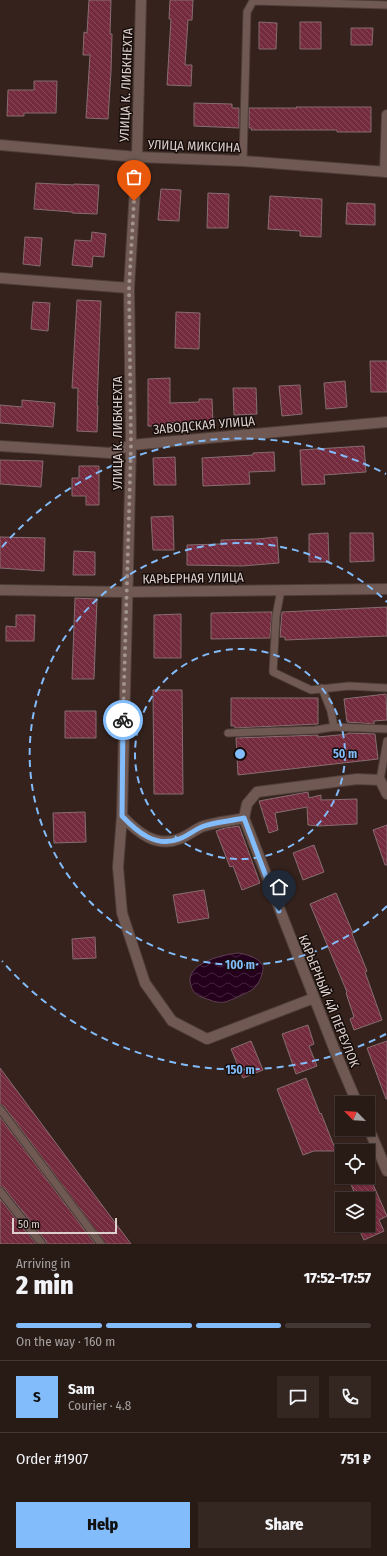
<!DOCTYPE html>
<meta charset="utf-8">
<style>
body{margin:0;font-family:"Fira Sans Condensed",sans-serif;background:#342722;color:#f1f3f6;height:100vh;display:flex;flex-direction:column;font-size:15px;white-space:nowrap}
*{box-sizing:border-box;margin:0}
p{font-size:13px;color:#a5a1a0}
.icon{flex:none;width:22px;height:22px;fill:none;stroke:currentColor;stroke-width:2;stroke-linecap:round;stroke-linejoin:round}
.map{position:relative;height:1244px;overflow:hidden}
.sheet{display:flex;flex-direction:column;background:#281a15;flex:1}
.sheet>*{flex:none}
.needle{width:26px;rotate:294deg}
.controls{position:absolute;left:335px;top:1096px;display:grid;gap:8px}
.controls a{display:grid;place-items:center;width:40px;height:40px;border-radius:0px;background:#281a15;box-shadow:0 1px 3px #0004,0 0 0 1px #443834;font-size:20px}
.scale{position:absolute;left:12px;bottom:10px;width:105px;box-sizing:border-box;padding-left:4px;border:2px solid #ddd0cc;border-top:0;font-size:11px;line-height:14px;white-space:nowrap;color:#ddd0cc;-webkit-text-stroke:3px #170e0b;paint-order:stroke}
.pin{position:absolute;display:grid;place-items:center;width:34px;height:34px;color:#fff;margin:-41px -17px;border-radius:50% 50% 50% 0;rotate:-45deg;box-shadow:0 0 4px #0007}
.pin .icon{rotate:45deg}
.courier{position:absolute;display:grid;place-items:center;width:40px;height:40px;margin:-20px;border:3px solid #83bcfa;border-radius:50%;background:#fff;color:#222;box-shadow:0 1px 5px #0007}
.headline em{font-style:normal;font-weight:800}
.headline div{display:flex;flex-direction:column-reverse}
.headline{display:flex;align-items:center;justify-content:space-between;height:68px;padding:0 16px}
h1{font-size:26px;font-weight:800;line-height:30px}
.bar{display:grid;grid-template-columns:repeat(4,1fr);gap:6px 4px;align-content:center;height:48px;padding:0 16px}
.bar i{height:5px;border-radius:3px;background:#443834}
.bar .active{background:#83bcfa}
.bar p{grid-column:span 4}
.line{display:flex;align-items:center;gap:10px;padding:0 16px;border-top:1px solid #443834}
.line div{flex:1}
.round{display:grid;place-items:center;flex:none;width:42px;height:42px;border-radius:0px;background:#342722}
.button{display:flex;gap:8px;margin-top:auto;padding:8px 16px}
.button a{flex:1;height:46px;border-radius:0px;background:#83bcfa;color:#111;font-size:16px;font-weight:800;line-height:46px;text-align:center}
.button a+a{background:#342722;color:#f1f3f6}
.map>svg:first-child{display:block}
.water{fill:url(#water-waves);stroke:#5c3e51}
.building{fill:url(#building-back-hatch);stroke:#866d71}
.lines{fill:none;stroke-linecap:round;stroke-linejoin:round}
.service-casing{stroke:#4e3e39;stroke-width:9}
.minor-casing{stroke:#4e3e39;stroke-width:12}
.service{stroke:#705953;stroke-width:7}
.minor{stroke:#705953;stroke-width:10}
.done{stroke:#a2938e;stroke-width:4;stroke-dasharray:0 7.2}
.route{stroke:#83bcfa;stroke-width:5}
.ring{fill:none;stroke:#83bcfa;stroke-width:2;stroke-dasharray:7 5}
.labels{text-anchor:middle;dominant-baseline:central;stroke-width:3;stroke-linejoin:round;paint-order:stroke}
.street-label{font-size:13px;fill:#ddd0cc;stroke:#170e0b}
.centre{fill:#83bcfa;stroke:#170e0b;stroke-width:2}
.ring-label{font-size:12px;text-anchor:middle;font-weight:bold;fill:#83bcfa;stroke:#170e0b;stroke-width:3;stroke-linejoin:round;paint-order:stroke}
</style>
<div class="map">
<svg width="387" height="1244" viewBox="0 0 387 1244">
<defs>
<pattern id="water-waves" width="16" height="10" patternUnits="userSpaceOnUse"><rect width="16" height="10" fill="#25001c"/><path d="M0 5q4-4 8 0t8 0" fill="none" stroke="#44243c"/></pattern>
<pattern id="building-back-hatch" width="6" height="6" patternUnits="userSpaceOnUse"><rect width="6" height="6" fill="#742b3d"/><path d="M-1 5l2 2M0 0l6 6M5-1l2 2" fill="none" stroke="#874958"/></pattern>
</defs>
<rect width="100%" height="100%" fill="#35221c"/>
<path class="water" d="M239,953C247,955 255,956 261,963C264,966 263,970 262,974C260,980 258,985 253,989C248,993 231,1000 225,1002C221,1003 214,1002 210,1000C198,996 192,995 190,981C189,962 225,954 239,953Z"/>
<path class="building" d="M89,0H111L110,34H112L111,71L108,119L86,118L90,55H83L84,32L87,33Z
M170,0H193L192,20H188L185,65H192L191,86L167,85L171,19H169Z
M259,22L277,23L276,49H259Z
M300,22H321V49H300Z
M351,28H373L372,45H351Z
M34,81H57L56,113H24V116H7L8,90H34Z
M194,103L232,104V108H239V128L194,126Z
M296,107H371V132H337V130H251L252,128H249V108H297Z
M36,183L74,185V184L99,185L97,214L72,213V212L34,209Z
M161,189L181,190L179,221L158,220Z
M208,193L229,194L228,228H207Z
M270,196L322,199L321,237L300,236V231L268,229Z
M347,203L375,204V225L346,224Z
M92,232L106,234L104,257L93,256L92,267L72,265L75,240L91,241Z
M25,237L42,238L40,266L23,264Z
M77,300L101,301L97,406H98L97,432L77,431L78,388H72Z
M33,302L50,303L48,331L31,329Z
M176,312L200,313L199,349L175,348Z
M370,361H387V392H371Z
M170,378V403L199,402V399H212L213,423H170V426H148V379Z
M345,381L347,407L326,409L324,383Z
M300,385L302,414L282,416L279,386Z
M233,388H256L257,414L234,415Z
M22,400L55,403L53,427L0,423V405L22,407Z
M364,446L366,472L324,475L325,484L302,485L300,450Z
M274,452L275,471L249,472L250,484L203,486L202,458L253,455V453Z
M175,457L176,485H154L153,458Z
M0,460L43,461L41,487L0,484Z
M79,466H99V505H86V496H72V478H79Z
M173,516L174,550H153L151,517Z
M328,533L329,562H309V534Z
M350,533H373L374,561L350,562Z
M0,537L45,538L44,571L0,568Z
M277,537L279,563L242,566L187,565V545L221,544V540L257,539Z
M74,551L95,552V575H73Z
M75,598L97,599L94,679H72Z
M387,607V636L285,640V637H280L282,612Z
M265,612H272L270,638L211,639V613Z
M181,614V658H154V615Z
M16,615H35L34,641H6V626L16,627Z
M153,690H182L183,794H154Z
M386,694L387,720L374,721V724L347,722L344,699Z
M231,698H318V724L235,728V726H231Z
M65,711H96V738H65Z
M348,733L375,734L378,759L238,775L236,738L318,735V737L348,734Z
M308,792L309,798L321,795V800L357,799V824L319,826L308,825L307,807L275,813L278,830L269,833L259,801Z
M85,812L86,842L54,843L53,813Z
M387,825V865H385L373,830Z
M239,826L260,883L242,890L233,866L230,867L216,831L225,828Z
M314,845L324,872L303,880L293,853Z
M204,890L209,918L178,923L173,895Z
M336,893L353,933L352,934L367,971L365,972L382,1020L354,1030L350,1019L354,1017L346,993L347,992L310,904Z
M95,937L96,958L73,959L72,939Z
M308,1025L314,1044L309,1046L317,1066L296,1074L282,1034Z
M251,1041L263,1070L243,1078L231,1049Z
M387,1041V1099H386L367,1048Z
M0,1068L131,1244H106L4,1106L0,1104Z
M306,1078L320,1114L321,1113L336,1151H314L303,1155L277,1089Z
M0,1117L95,1244H47L46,1241L4,1188L0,1186Z
M368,1173L387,1216L379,1220L384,1231L364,1240L357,1225H368V1199H357L348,1177H368Z
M0,1199L36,1244H0Z"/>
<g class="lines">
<defs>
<path id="service" d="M243,161L247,12L253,1L387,5
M281,590L276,616L273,672L311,690L349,686L387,688
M334,727L387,729
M228,733L315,730L334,727L331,711L322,688
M380,780L387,741
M0,1109L101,1244
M0,1191L42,1244"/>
<path id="minor" d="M141,0L137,157L129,288L131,445L122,816L118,867L122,913L145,983L172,1021L207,1039L314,998
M0,145L137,157L243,161L387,172
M385,172L387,115
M0,278L129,288
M0,446L110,453L131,445L387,422
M0,590L126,592L387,589
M122,816C137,832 156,848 179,839C188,836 195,829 204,826C216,822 231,821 244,818
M244,818L335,1051L357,1103
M244,818L247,804L257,792L357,779L380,780L387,794
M368,1127L387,1171"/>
</defs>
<use href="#service" class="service-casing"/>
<use href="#minor" class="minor-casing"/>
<use href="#service" class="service"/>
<use href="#minor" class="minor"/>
</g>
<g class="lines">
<path class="done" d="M123,720L131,445L129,288L134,201"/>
<path class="route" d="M123,720L122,816C137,832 156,848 179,839C188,836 195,829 204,826C216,822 231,821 244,818L279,911"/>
</g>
<g class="ring">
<circle cx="240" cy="754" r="105"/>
<path d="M387 906A211 211 0 1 1 387 602"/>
<path d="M386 1034A316 316 0 0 1 2 961M2 547A316 316 0 0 1 386 474"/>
</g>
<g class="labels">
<g class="street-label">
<text transform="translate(126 85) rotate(-88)">УЛИЦА К. ЛИБКНЕХТА</text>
<text transform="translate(194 146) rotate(2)">УЛИЦА МИКСИНА</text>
<text transform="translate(204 425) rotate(-5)">ЗАВОДСКАЯ УЛИЦА</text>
<text transform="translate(117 433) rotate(-90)">УЛИЦА К. ЛИБКНЕХТА</text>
<text transform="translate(193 578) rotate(-1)">КАРЬЕРНАЯ УЛИЦА</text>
<text transform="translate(329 1001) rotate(68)">КАРЬЕРНЫЙ 4Й ПЕРЕУЛОК</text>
</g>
</g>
<circle cx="240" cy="754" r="6" class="centre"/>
<g class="ring-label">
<text x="345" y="758">50 m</text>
<text x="240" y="969">100 m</text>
<text x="240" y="1074">150 m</text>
</g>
</svg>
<div class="controls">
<a><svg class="needle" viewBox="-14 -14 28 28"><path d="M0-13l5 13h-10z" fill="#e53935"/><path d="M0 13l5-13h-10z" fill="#a5a1a0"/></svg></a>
<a><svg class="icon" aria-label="locate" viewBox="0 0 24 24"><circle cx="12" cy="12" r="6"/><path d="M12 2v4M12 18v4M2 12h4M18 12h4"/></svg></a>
<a><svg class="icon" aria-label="layers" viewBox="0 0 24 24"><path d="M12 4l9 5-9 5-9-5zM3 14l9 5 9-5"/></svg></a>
</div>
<div class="scale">50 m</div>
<div class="pin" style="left:134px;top:201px;background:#ea580c"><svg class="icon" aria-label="bag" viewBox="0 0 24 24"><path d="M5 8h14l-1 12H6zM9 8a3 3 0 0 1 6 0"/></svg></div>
<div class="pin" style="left:279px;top:911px;background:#1f2937"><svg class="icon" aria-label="home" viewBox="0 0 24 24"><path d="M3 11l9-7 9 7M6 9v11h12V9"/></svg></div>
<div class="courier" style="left:123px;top:720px"><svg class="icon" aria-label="bike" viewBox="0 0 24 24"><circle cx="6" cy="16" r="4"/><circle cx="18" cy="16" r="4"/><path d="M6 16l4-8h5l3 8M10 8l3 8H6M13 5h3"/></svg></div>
</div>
<section class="sheet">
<div class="headline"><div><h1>2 min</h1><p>Arriving in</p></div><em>17:52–17:57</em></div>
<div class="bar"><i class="active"></i><i class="active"></i><i class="active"></i><i></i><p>On the way · 160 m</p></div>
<div class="line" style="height:72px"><b class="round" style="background:#83bcfa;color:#111">S</b><div><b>Sam</b><p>Courier · 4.8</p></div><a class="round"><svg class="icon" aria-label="chat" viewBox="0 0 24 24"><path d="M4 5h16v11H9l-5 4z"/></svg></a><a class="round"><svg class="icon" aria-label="phone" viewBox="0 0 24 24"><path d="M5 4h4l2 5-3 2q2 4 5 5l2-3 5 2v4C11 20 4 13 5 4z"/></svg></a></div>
<div class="line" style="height:52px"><div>Order #1907</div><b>751 ₽</b></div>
<div class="button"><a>Help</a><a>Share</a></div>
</section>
